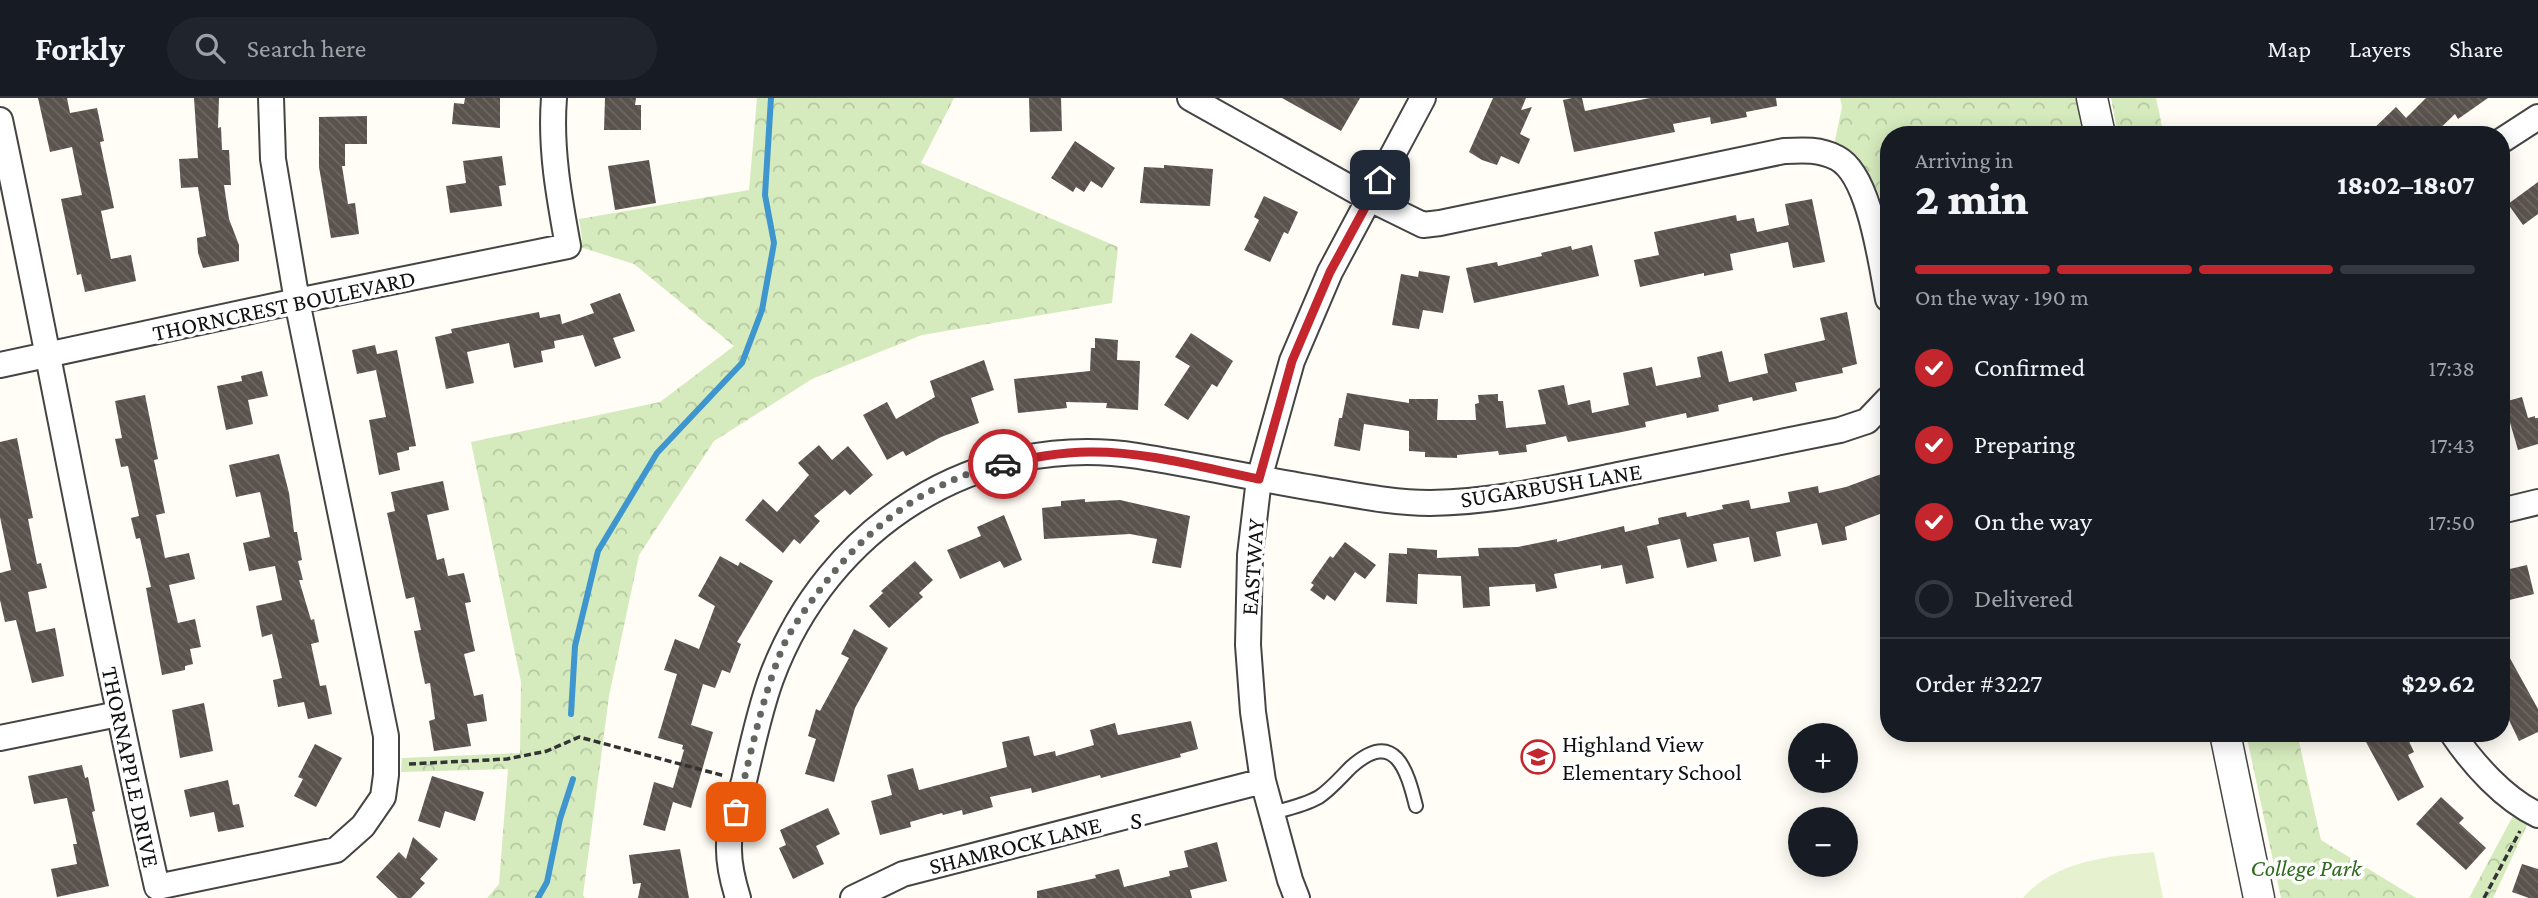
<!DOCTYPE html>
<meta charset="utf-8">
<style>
body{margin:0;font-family:"Crimson Pro",serif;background:#20242c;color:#f1f3f6;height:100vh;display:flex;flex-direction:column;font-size:26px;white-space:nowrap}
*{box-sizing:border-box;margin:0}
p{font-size:23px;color:#9ea1a6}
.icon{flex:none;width:38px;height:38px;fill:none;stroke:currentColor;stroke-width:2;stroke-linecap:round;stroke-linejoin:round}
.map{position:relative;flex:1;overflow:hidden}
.side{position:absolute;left:1880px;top:28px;width:630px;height:616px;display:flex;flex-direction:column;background:#171b24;border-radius:28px;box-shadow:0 4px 18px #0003}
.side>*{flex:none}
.buttons{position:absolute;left:1788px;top:625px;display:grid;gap:14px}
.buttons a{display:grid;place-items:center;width:70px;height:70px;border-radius:50%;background:#171b24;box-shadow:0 4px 18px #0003;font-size:35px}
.pin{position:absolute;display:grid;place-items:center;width:60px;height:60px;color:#fff;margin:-30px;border-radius:14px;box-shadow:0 4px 10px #0006}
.courier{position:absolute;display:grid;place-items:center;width:70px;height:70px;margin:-35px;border:5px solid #c4262e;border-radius:50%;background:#fff;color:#222;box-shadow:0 2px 9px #0007}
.summary em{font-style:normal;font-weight:800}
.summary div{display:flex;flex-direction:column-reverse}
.summary{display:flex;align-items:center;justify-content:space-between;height:119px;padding:0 35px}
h1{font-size:46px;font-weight:800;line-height:52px}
.bar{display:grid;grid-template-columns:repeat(4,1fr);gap:10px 7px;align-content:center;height:84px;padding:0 35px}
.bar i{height:9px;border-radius:5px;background:#363941}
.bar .on{background:#c4262e}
.bar p{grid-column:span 4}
.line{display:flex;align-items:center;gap:18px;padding:0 35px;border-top:2px solid #363941}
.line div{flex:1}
ol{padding:0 35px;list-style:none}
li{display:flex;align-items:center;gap:21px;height:77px}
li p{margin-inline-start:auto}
li .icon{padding:7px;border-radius:50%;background:#c4262e;color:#fff;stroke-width:4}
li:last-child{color:#9ea1a6}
li i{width:38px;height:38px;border:4px solid #363941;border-radius:50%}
header{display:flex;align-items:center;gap:42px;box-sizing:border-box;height:98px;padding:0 35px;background:#171b24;border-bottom:2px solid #363941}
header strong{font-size:33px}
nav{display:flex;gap:38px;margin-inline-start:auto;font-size:24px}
.search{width:490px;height:63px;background:#20242c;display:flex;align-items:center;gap:18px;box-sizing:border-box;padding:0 24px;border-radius:38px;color:#9ea1a6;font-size:26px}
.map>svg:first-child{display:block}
.park{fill:url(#park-crowns)}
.pitch{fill:#e6f2cf}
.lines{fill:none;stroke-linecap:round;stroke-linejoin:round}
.stream{stroke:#3f96cf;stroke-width:6}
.building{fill:url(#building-back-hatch)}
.service-casing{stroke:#444;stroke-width:16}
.minor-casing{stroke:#444;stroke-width:28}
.tertiary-casing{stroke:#444;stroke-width:33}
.path{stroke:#333;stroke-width:3.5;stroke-dasharray:7 3.5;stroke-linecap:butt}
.service{stroke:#fff;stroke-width:12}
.minor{stroke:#fff;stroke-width:24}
.tertiary{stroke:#fff;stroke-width:30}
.done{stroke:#646461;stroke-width:7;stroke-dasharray:0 12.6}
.route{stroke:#c4262e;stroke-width:9}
.labels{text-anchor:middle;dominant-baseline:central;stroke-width:7;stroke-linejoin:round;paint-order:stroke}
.street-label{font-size:24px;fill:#111;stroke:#fff}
.poi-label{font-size:24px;fill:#111;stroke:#fff;text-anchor:start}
.park-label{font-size:24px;font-style:italic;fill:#2f6b1f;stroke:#fff}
.neighbourhood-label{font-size:26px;letter-spacing:2px;fill:#111;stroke:#fff}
</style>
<header>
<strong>Forkly</strong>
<div class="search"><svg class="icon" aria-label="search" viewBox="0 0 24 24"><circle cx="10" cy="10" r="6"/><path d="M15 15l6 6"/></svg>Search here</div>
<nav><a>Map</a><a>Layers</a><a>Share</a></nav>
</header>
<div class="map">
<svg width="2538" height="800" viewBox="0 0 2538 800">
<defs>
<pattern id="park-crowns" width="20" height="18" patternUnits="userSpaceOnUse" patternTransform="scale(1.75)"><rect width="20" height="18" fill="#d5ebbd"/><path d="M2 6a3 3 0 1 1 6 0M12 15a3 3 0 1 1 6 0" fill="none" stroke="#b6c8a1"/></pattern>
<pattern id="building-back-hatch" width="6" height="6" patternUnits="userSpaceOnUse" patternTransform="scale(1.75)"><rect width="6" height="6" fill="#5a524d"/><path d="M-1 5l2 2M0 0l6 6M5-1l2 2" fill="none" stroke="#6d6662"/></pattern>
</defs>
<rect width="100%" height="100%" fill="#fffdf5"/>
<path class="park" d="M757,0H954L921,65L1118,149L1112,205L922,237L812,281L714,343L639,457L609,598L583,797L585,800H487L499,786L508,671L401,674L402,660L520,655L521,584L471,344L660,304L734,248L634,166L580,149L582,140L579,121L749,92Z
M1840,0H2079L2087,37H1888V104L1882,105C1874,81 1858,59 1834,47L1842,9Z
M2111,0H2156L2164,37H2118Z
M2246,635H2297L2321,742L2416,800H2281Z
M2515,714L2529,723L2493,800H2469Z"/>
<path class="pitch" d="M2154,754L2163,800H2023C2054,763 2109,758 2154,754Z"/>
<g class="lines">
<path class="stream" d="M571,616L575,548L598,453L657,355L742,265L762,212L774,145L765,97L771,0
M538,800L547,784L560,721L573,681"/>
</g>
<path class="building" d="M38,0H67L70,15L97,10L104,43L100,44L114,110L101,113L111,161L131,157L136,183L85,194L81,176L77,177L61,101L82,97L72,49L50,54Z
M194,0H219L218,30L221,29L222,52H229L231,87H224L229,121L239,147V163L203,170L198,155L197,140L206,138L198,89L181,90L179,61L198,60Z
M465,0H500V30L452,26L454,5L464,6Z
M605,0H636L635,7H641V32H604Z
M1029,0H1061L1062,33L1030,34Z
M1282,0H1360L1341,33Z
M1493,0H1526L1521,12L1532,9L1520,36L1530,41L1519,66L1501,58L1497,67L1482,62L1469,54Z
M1572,0H1582L1585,13L1650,0H1776L1777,8L1746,14L1747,19L1711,26L1710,19L1673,26L1675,34L1574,54L1563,2Z
M2426,0H2488L2458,21L2455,16L2433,37H2367L2396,9L2406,20Z
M367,18V46H345V68H342L348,106L355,105L359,136L331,140L319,69V19Z
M1075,43L1115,70L1102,90L1091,83L1084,94L1076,89L1073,94L1051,80Z
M502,58L506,87L499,88L502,108L450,115L446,88L466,85L463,63Z
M649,62L656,105L615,112L608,68Z
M1164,67L1213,71L1210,108L1140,105L1144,69L1164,70Z
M2538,84V116L2523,127L2508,106Z
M1264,98L1298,114L1288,136L1284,134L1270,164L1244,152L1259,122L1254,119Z
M1812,101L1825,164L1793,170L1788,144L1730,156L1733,172L1704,178V175L1640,189L1634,162L1659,157L1654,134L1736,117L1737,123L1754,120L1757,134L1789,127L1785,106Z
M1592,147L1599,178L1474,205L1466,170L1497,164L1498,168L1542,158L1541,155L1571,148L1572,152Z
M1419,173L1450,178L1443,215L1423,212L1419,231L1392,227L1401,176L1418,179Z
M620,195L635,233L613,240L621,260L595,269L583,237L554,243L555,250L541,253L543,264L514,270L509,245L467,254L474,285L446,291L435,239L452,235L451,231L539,214L540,220L560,216L562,226L594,215L590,206Z
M1847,214L1857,266L1842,270L1843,275L1795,285L1797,293L1753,303L1752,299L1718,307L1719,313L1687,320L1686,315L1645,324L1646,329L1617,335L1568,344L1566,338L1526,347L1527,354L1499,357L1498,353L1457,357V360L1425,359V354L1409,353V333L1364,326L1360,353L1334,348L1339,320H1342L1347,295L1409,305V301H1438L1437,322H1476L1475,306L1479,305L1478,297L1498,296V303H1503L1506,330L1546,326L1538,292L1564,287L1568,307L1590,302L1592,315L1629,307L1623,275L1652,269L1656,288L1701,279L1697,259L1722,253L1729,284L1768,275L1764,256L1825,242L1820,220Z
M1191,235L1233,263L1217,289L1212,286L1188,322L1164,307L1190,268L1175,259Z
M1095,240L1118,242L1117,262L1140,263L1138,312L1106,310L1107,305L1066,304L1067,310L1018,315L1014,281L1090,273L1091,250H1095Z
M375,247L377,256L397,252L416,348L409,349V352L397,355L400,372L379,377L369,322L386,319L376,272L357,276L352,252Z
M984,262L994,292L971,300L979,325L941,339L906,358L903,353L887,362L863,317L887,304L896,321L935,299L930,283Z
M262,273L268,298L248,302L253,326L226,332L217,288L242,283L241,278Z
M145,297L158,361L154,362L165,415L156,417L165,460L189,455L195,481L169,487L178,525L195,521L201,549L190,551L193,566L185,568V572L162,577L146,490L151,489L140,440L136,441L131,420L139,418L128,368L121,369L115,341L122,340L115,303Z
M2522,299L2528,320L2535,318V320H2538V346L2518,352L2504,304Z
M17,340L33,420L28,421L37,466L41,465L47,490L28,494L36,534L55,530L64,578L32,585L16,522L5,524L0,502V475L11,472L0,419V344Z
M819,347L832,362L848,348L873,377L850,397L845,392L814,418L820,423L800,446L794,441L783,455L745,422L763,401L777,414L809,377L798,365Z
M279,356L289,395L294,434H297L302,462L298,463L303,482H299L311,522L314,521L319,544L311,546L320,588L326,587L332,616L308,621L304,604L278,609L273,582L282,580L272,536L262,539L256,508L282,502L275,468L249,473L243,445L270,439L260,394L236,399L229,367Z
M1884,375L1888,387V413L1845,429L1847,442L1822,447L1817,425L1776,434L1781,458L1754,464L1749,439L1713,446L1717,463L1687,470L1680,441L1647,448L1654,480L1626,486L1622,467L1601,471V467L1554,476L1557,490L1536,494L1535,486L1489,489L1490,508L1463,510L1461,478L1418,476L1417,506L1386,504L1389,455L1407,456V450L1437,452V460L1479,458L1478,450L1518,449L1557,441V444L1624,428L1625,434L1659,426L1658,420L1686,414L1687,419L1723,411L1722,407L1749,402L1751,411L1790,404L1788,394L1818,388L1819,395L1846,389Z
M443,383L449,412L427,417L437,462L444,460L448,478L464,475L471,504L465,505L475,553L464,556L474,598L483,596L487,623L467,626L471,648L434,653L429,623L435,621L430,585L425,586L414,533L421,532L414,499L406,501L387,415L395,413L391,394Z
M1085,401V404L1120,402L1190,418L1181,470L1152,465L1157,441L1130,436L1044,441L1042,410L1061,408V403Z
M1004,417L1022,462L1004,470L1000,463L960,481L947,452L981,438L977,429Z
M1345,444L1376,467L1365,481L1355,474L1335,503L1327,497L1324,502L1310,492L1314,487L1311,485L1330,458L1333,460Z
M720,458L738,468L740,464L773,483L737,544L741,546L730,575L722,572L715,590L703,586L691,627L713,634L691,710L673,704L665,733L643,727L654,684L673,690L684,652L682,651L683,647L658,640L677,576L664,572L675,541L699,551L715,508L698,498Z
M915,463L933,482L919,495L923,499L889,530L869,508L883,495L881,493Z
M2527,467L2534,496L2501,504V473Z
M854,531L888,550L855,610L834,684L805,676L816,641L808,638L816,611L820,613L849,560L841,556Z
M2501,544L2538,611V634L2519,643L2501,605Z
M204,605L213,653L180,660L172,612Z
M1191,623L1198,651L1180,656L1181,659L1101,680L1100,677L1032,695L1031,690L990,699L993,709L963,717L962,712L943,717L942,715L910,724L911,729L880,737L871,703L892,697L887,677L913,670L919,692L1007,669L1002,644L1029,638L1034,658L1055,653L1056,658L1094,647L1090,632L1115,625L1118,637Z
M2382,635H2405L2414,654L2408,657L2424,689L2398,703L2366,644Z
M315,646L342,660L316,709L294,698L303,681L298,679Z
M82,667L85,680L88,679L95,713L92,714L109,788L57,799L51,771L77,766L73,746H77L67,700L34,706L28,678Z
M432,678L484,694L475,723L445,713L440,730L418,723Z
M228,682L233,707L239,706L244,729L218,734L214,714L190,719L184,692Z
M2441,699L2464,720L2459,725L2486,750L2466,772L2416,726Z
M828,710L840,736L816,748L824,766L793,781L779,750L786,747L780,732Z
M413,739L438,761L420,781L425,785L411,800H398L376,779L399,754L406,761Z
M1217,744L1227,783L1190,792L1192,800H1037V793L1096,780L1095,777L1119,771L1124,789L1170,778L1169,773L1188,769L1184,753Z
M680,751L689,800H638L641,785L633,786L629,757Z
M2522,766L2538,771V800H2529L2512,794Z"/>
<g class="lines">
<defs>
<path id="service" d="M1272,715C1287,711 1305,707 1319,699C1331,691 1341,679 1351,669C1395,630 1407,672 1416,708"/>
<path id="minor" d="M1190,0L1370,101L1423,127L1440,125L1784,53C1803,52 1820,51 1837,60C1870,77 1881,166 1888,201
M0,22C54,277 99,534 157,789L336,752L363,728L383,699L386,677V638L297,203L273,61L271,0
M2501,43L2538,19
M0,267L297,203L568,148C559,99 550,50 554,0
M2501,413L2538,404
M2452,635C2473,666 2504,701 2538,717
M0,640L118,616
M738,800C733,784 729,769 729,752C728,730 738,704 744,683C752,649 759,614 771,581C827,429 976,333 1138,358C1201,368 1263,382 1325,392C1360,398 1395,405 1430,405C1494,404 1556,390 1618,377C1692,362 1766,347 1840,332L1867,323L1888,301
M853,800L903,776L1263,683
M1297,800L1290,782L1263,683L1253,614L1248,547L1250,457L1259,381L1292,263L1330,174L1423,0"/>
<path id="tertiary" d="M2092,0L2100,37
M2225,635L2259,800"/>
</defs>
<use href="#service" class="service-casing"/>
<use href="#minor" class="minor-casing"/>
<use href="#tertiary" class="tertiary-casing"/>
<path class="path" d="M409,666L507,661L547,653L579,639L725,678
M2484,800L2520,733"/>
<use href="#service" class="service"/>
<use href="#minor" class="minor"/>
<use href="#tertiary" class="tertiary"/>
</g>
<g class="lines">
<path class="done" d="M736,714C750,660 761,603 782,551C790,532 804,513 816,497C863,433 924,383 1003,366"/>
<path class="route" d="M1003,366C1031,360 1060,354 1089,354C1145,353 1204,370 1259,381L1292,263L1330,174L1380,82"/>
</g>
<defs>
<symbol id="school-ring" viewBox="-11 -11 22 22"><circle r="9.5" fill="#fff" stroke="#c4262e" stroke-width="1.5"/><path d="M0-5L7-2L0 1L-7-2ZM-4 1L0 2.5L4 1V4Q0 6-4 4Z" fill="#c4262e"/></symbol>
</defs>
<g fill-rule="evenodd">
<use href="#school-ring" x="1519" y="640" width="38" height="38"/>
</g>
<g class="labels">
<g class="street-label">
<text transform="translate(284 207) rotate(-12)">THORNCREST BOULEVARD</text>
<text transform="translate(1551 387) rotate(-9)">SUGARBUSH LANE</text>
<text transform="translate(1252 469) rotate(-86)">EASTWAY</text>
<text transform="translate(131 669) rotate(78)">THORNAPPLE DRIVE</text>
<text transform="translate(1015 747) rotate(-14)">SHAMROCK LANE</text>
</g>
<g class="poi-label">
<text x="1562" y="645">Highland View<tspan x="1562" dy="28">Elementary School</tspan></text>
</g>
<g class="park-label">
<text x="2306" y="769">College Park</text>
</g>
<g class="neighbourhood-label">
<text x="1137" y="722">S</text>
</g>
</g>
</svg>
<div class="buttons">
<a>+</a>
<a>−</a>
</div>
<div class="pin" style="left:736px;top:714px;background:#ea580c"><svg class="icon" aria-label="bag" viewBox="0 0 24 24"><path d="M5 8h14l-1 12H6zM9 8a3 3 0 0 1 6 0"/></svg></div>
<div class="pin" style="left:1380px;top:82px;background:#1f2937"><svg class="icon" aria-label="home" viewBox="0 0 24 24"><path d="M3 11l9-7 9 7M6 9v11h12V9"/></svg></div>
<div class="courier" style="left:1003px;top:366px"><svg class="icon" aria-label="car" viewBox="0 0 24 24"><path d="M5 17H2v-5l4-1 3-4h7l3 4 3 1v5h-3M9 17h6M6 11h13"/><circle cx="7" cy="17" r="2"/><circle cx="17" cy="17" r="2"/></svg></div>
<section class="side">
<div class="summary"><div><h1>2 min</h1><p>Arriving in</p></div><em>18:02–18:07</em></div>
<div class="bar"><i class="on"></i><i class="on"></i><i class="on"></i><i></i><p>On the way · 190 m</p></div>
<ol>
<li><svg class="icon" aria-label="check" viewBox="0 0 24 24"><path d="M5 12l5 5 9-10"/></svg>Confirmed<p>17:38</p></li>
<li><svg class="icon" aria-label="check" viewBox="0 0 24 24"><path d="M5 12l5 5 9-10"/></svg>Preparing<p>17:43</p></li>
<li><svg class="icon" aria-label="check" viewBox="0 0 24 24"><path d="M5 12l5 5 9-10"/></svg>On the way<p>17:50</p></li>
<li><i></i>Delivered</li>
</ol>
<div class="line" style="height:91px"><div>Order #3227</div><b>$29.62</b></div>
</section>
</div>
